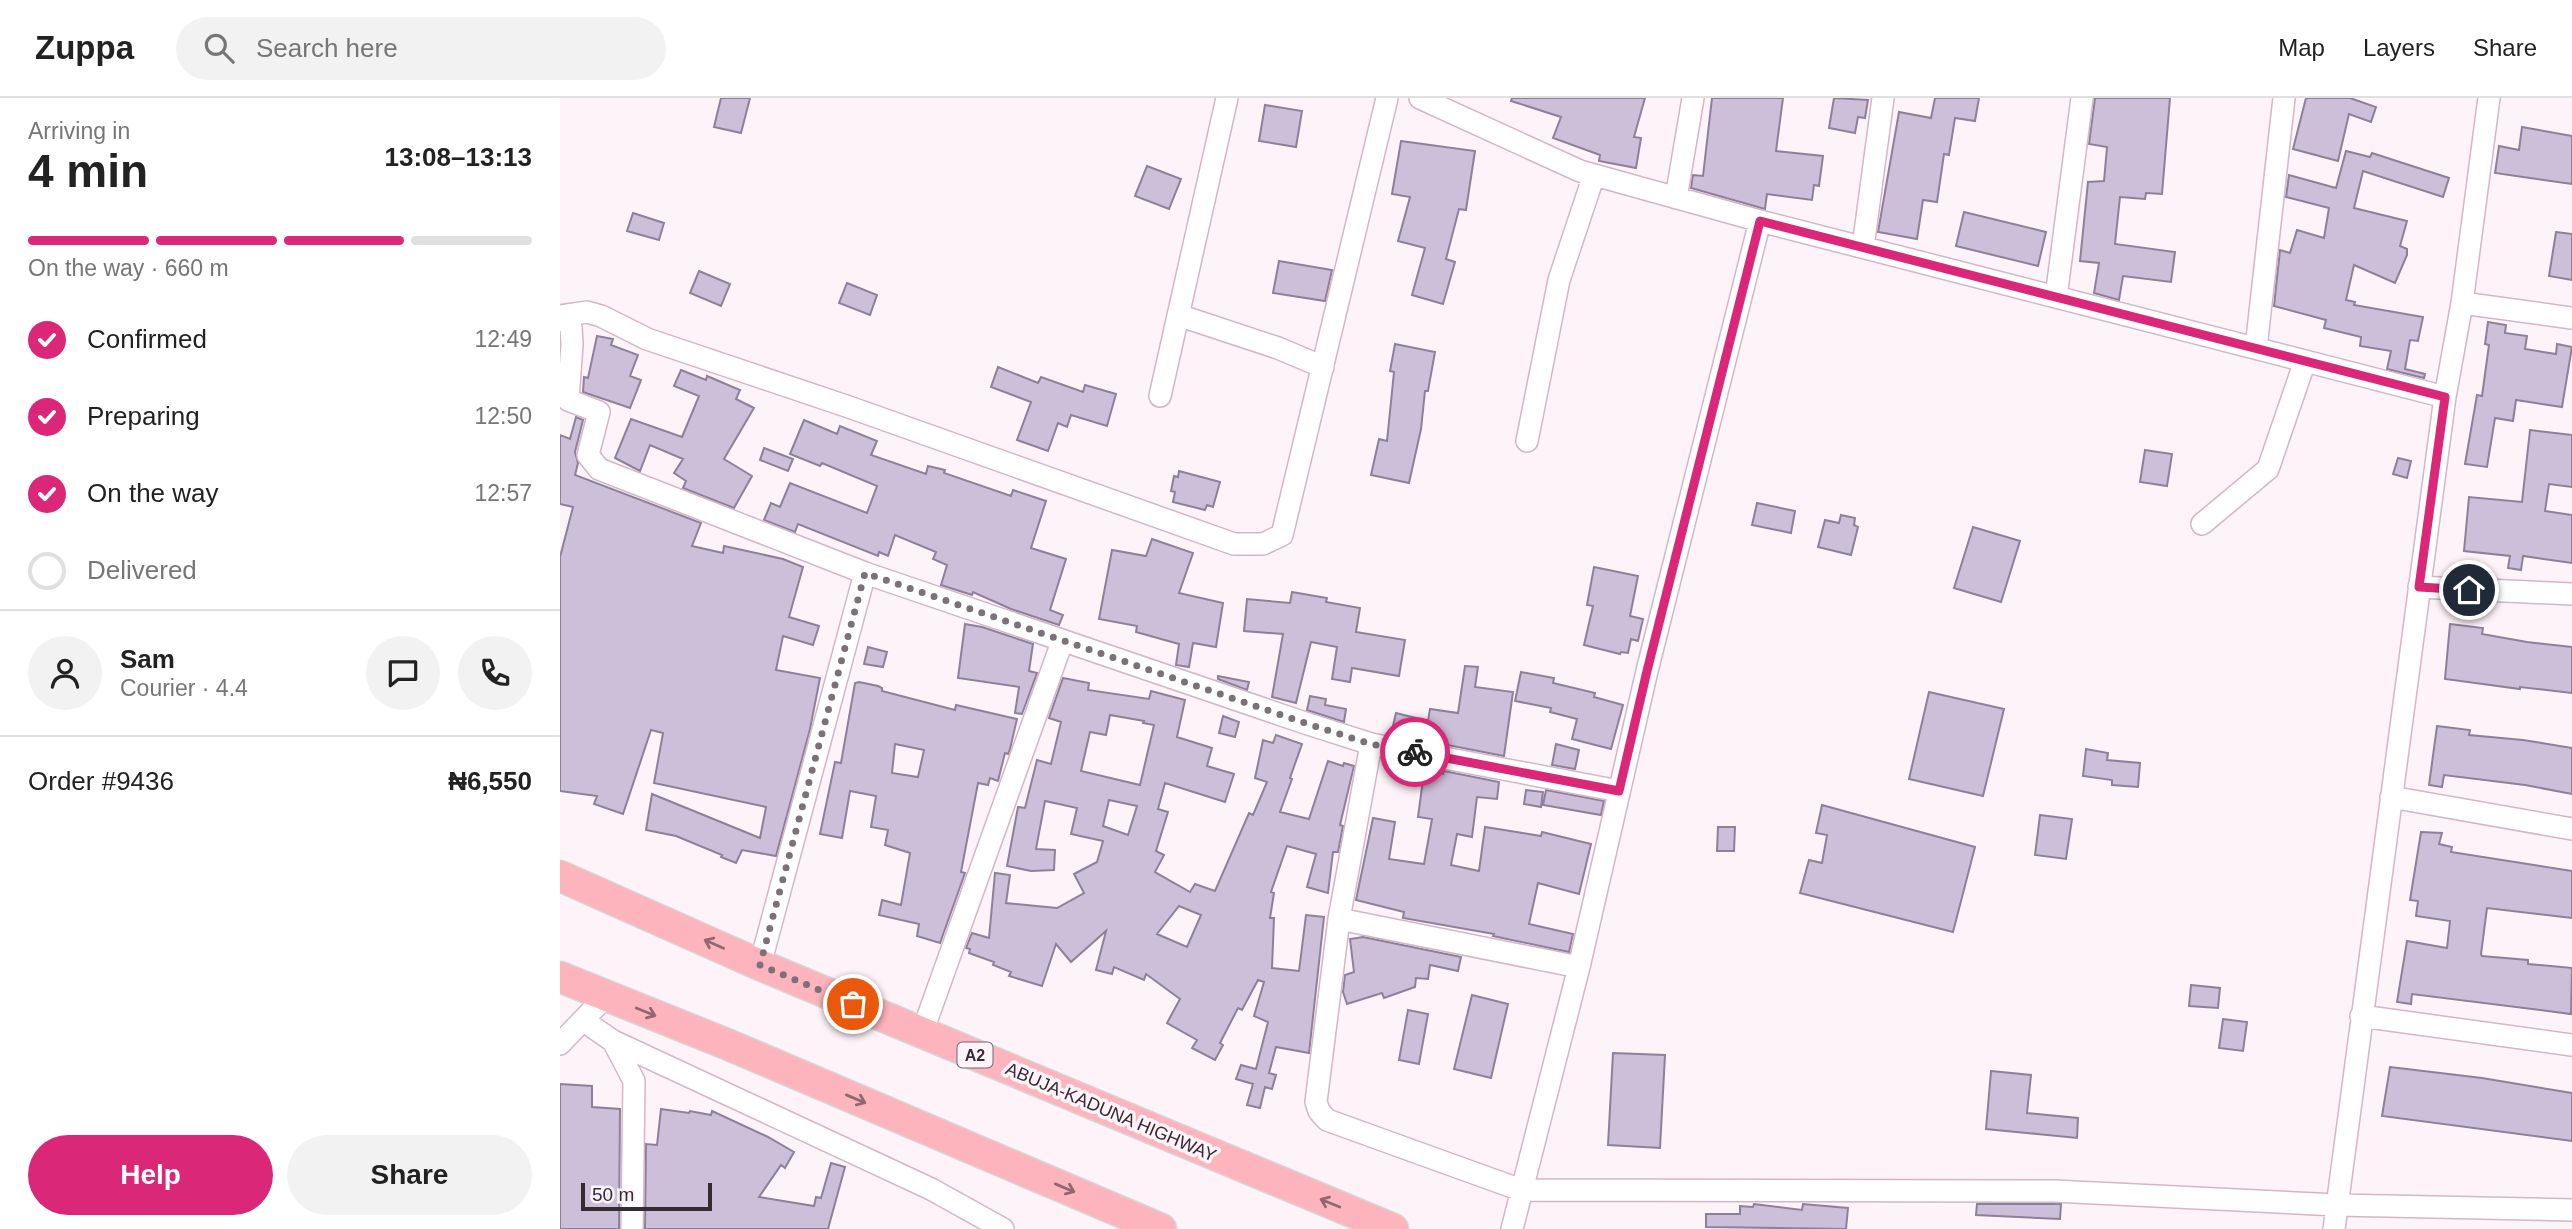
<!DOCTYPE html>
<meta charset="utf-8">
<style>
body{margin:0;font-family:Helvetica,sans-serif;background:#f2f2f2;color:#222;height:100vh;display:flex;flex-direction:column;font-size:26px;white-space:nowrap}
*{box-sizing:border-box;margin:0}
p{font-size:23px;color:#767676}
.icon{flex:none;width:38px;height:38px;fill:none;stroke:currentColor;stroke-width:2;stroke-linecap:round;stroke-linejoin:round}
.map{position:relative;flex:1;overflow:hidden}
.details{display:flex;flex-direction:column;background:#fff;width:560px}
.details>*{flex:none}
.scale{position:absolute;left:21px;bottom:18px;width:131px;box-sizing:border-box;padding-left:7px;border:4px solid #362b32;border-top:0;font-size:19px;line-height:24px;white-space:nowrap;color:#362b32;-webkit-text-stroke:5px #fff3fa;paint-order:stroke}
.pin{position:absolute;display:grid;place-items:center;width:60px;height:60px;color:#fff;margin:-30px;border:4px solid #fff;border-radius:50%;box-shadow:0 2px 7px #0007}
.courier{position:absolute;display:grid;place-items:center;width:70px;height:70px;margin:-35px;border:5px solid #db2777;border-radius:50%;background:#fff;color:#222;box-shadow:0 2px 9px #0007}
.summary em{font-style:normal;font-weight:700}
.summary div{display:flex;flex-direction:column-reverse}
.summary{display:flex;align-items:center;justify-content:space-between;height:119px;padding:0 28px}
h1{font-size:46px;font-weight:700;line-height:52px}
.bar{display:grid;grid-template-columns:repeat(4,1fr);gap:10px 7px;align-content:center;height:84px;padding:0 28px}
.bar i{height:9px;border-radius:5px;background:#e0e0e0}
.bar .active{background:#db2777}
.bar p{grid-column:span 4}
.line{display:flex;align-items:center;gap:18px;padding:0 28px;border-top:2px solid #e0e0e0}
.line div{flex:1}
.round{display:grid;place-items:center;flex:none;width:74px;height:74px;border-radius:37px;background:#f2f2f2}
ol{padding:0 28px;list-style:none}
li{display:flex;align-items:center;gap:21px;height:77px}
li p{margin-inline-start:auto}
li .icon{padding:7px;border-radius:50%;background:#db2777;color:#fff;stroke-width:4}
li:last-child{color:#767676}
li i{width:38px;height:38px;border:4px solid #e0e0e0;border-radius:50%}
.cta{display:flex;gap:14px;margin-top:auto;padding:14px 28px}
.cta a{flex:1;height:80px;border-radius:42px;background:#db2777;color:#fff;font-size:28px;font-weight:700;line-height:80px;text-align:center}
.cta a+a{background:#f2f2f2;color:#222}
header{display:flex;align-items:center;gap:42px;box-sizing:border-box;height:98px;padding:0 35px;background:#fff;border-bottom:2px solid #e0e0e0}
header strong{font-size:33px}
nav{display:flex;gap:38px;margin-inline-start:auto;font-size:24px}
.search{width:490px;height:63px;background:#f2f2f2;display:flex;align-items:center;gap:18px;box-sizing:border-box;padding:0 24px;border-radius:38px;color:#767676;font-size:26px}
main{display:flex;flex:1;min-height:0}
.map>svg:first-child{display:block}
.building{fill:#cdbed9;stroke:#8e8099;stroke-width:2;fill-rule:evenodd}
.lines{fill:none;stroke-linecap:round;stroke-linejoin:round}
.minor-casing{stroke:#d3b6c8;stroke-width:24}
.highway-casing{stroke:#d7d5d6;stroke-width:33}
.minor{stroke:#fff;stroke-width:21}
.highway{stroke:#fdb4bc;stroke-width:30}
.oneway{stroke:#906970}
.done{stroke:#7c7178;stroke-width:7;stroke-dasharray:0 12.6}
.route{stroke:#db2777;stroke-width:9}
.labels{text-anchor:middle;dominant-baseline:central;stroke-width:7;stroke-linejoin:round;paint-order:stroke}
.shield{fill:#fff3fa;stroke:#72676e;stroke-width:2}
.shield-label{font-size:16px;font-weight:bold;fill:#362b32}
.street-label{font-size:18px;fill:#362b32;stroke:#fff3fa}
</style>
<header>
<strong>Zuppa</strong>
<div class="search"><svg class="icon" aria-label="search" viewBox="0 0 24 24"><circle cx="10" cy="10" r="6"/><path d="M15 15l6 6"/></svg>Search here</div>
<nav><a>Map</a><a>Layers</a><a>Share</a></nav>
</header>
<main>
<section class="details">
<div class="summary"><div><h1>4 min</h1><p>Arriving in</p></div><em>13:08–13:13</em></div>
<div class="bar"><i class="active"></i><i class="active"></i><i class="active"></i><i></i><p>On the way · 660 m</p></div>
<ol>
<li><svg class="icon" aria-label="check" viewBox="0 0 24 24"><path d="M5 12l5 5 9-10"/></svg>Confirmed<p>12:49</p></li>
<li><svg class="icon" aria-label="check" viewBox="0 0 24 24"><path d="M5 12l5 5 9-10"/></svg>Preparing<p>12:50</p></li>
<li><svg class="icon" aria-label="check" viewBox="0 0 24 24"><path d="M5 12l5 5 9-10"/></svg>On the way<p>12:57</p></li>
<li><i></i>Delivered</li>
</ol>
<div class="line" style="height:126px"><a class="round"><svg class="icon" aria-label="person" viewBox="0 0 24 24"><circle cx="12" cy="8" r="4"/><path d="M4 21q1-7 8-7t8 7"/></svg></a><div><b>Sam</b><p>Courier · 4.4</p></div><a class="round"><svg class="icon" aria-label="chat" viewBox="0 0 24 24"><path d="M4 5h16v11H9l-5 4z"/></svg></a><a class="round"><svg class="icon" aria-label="phone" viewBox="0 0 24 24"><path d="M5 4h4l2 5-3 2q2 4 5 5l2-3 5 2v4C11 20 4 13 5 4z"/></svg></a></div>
<div class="line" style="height:91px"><div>Order #9436</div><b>₦6,550</b></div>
<div class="cta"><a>Help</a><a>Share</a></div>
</section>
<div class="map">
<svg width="2012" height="1131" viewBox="0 0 2012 1131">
<rect width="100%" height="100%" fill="#fff3fa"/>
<path class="building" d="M161,0H190L181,35L154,29Z
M952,0H1085L1074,39L1081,40L1076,70L1039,63L1040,57L993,40L1001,19L951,3Z
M1152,0H1223L1216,53L1263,58L1259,88L1254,87L1252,102L1207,96L1205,111L1131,90L1133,77L1143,78Z
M1274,0L1308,2L1305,20L1298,19L1295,35L1269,30Z
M1375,0H1419L1415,23L1395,20L1389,57L1384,56L1377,104L1363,102L1357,141L1318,134L1339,14L1371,20Z
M1535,0H1610L1602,96L1586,95L1585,101L1560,99L1555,146L1615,154L1611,184L1563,178L1559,202L1534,195L1539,165L1520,163L1528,84L1544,83L1547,49L1529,46Z
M1746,0H1790L1816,9L1811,24L1789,16L1778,63L1733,51Z
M705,7L742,13L736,49L699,43Z
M1962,29L2012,38V86L1935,75L1939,48L1959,52Z
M841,43L915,53L906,112L899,111L886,161L895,164L883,206L852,197L865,150L838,143L850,99L832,96Z
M1786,53L1810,59L1812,55L1889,80L1883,99L1803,73L1794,110L1847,123L1840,148L1847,151V157L1835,185L1794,167L1786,202L1795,204L1794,207L1863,219L1858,243L1850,242L1845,271L1865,276L1864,280L1827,271L1831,253L1800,248L1801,239L1764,230L1766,222L1714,208L1720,152L1730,155L1737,132L1764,140L1769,110L1726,99L1729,77L1776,90Z
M587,68L621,81L609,111L575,98Z
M1404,114L1486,134L1478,168L1396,148Z
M73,115L104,125L99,142L67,133Z
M1996,134L2012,136V182L1989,178Z
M719,163L772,172L765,203L713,195Z
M139,173L170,186L161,208L130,195Z
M287,185L317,197L310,217L279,205Z
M1928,224L1946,227L1945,235L1967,238L1965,251L1996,256L1997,246L2012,249L2002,309L1956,302L1953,323L1935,320L1927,369L1905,366L1917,297L1922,298L1929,247L1925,246Z
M37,238L53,241L51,247L78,257L70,278L81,282L70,310L23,294L24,279L28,280Z
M835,246L875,254L868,293H865L861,331L849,385L811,377L819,341L827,343L834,274L830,273Z
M438,269L478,285L481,279L523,294L525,287L556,296L547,328L511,317L507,329L498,325L488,353L457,342L471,304L431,289Z
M121,272L146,282L147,278L180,292L176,301L194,310L164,361L192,378L174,410L123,390L126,383L114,375L123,361L90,347L80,373L55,360L71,321L122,339L139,298L114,288Z
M16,319L23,322L15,354L18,365L15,377L141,425L132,448L163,455L164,448L223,461L243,469L229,519L259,528L253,547L223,538L216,572L260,580L250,631L216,758L182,752L176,765L161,759L162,757L116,738L86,732L92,696L200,740L206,709L94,685L103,635L91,632L63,716L34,706L37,698L0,693V459L13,409L0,406V337L10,341Z
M244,322L277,336L280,328L317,343L311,357L366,376L368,368L385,372L384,375L451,398L453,392L486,403L471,450L506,461L490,512L503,517L499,527L451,511L413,494L412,497L381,487L387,467L373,461L376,454L335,437L328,458L319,454L318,458L238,426L235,434L204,422L211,405L220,409L230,385L307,415L317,388L262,365L260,368L230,356Z
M1970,332L2012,337V389L1989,386L1985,413L2012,417V465L1963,458L1961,472L1948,470L1950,458L1904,453L1909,399L1962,404Z
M204,350L233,361L228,373L200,362Z
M1585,352L1612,356L1607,388L1580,384Z
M1838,360L1851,363L1847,380L1833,376Z
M619,373L660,384L653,409L647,407L645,412L613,404L615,394L611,393L614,378L618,379Z
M1197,405L1235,413L1231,435L1192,427Z
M1281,417L1295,420L1294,427L1298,429L1291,457L1258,449L1265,422L1279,425Z
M1413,429L1460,443L1441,504L1394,490Z
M592,441L633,455L619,495L663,505L656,549L633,545L629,569L616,567L619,546L576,534L577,528L539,521L552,452L586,458Z
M1034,469L1078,478L1070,518L1083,521L1078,543L1071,541L1068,555L1061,554L1060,556L1024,547L1033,508L1027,507Z
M732,494L767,500L766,504L800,510L796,534L845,542L839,578L792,570L790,584L772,581L777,549L751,544L736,605L712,599L723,536L684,533L687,501L730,505Z
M405,526L422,529L473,546L469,573L477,575L462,616L455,615L459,589L398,580Z
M1890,526L1923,530L1922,536L1967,544L2012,549V595L1960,589V591L1885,581Z
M308,549L327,554L323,569L304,566Z
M905,568L918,569L915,589L953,594L944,658L831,636L836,615L868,623L870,611L898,615Z
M961,574L994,580L993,585L1035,595L1034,599L1063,607L1051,651L1012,641L1017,621L990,614L991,610L955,603Z
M658,578L689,584L687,592L658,581Z
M503,580L529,585L528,592L589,601L591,593L625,602L617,639L652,650L647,668L674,676L665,704L605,685L598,711L608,714L596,753L604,757L595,774L630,794L635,786L655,793L689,715L693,717L707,684L695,680L703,642L713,645L716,637L742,646L730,680L732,681L720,714L749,721L768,663L783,668L784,665L794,668L780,727L783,728L778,754H773L768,795L747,789L756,756L727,748L711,794L714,795L710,820H714L712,870L739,873L746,817L764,819L749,955L716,949L709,975L716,977L712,991L705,989L700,1010L687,1007L693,986L676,981L681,967L696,971L708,924L694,918L704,884L698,882L682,912L678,910L660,945L663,947L655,962L632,950L637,942L607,925L620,901L586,876L584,882L554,869L552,876L536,872L546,833L511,864L496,846L482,888L449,878L451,874L433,867L434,864L409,855L410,851L406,850L412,835L429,840L435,775L450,777L446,805L497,810L524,795L514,776L537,764L543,743L511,736L517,710L485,703L476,751L495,752L494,772L471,773L447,768L458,709L465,710L477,662L491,666L501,624L489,620ZM550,617L584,623L583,625L594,627L580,687L521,673L530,634L546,637ZM549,702L577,708L568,737L543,728ZM619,808L641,817L627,849L597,836Z
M299,584L318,588L322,590V593L395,612L396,607L457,621L450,651L448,656L445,655L438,683L430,680L428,687L418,685L401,774L405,775L380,845L357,838L359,826L319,817L322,802L341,807L350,755L325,747L328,732L311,729L316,698L290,693L282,740L260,736L275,664L281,665L295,585ZM335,646L364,652L358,679L332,675Z
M1369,594L1444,611L1423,698L1349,681Z
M750,598L766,601L765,607L786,611L784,624L747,612Z
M663,618L679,624L675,639L659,635Z
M1877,628L1910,632L1909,637L1963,642L2012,650V696L1965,687L1884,677L1882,689L1869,687Z
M996,646L1019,652L1015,671L992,667Z
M1526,651L1548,655L1547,662L1580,665L1578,689L1552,687V682L1523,678Z
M884,673L939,684L937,701L917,699L912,739L897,736L891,767L919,773L925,729L981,738L982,734L1031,746L1019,796L978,785L969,826L1013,836L1009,854L933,838L934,836L843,820L844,814L796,802L813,720L835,724L829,761L864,766L872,721L858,719L864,674L883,676Z
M966,692L983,694L981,709L964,706Z
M986,692L1044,703L1041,717L983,707Z
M1262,707L1415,749L1393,834L1240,795L1249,762L1262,765L1267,737L1256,735Z
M1480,717L1512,721L1506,761L1475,757Z
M1158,729H1175L1174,753H1157Z
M1861,734L1882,735L1879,746L1892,749L1891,754L2012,773V820L1927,810L1921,856L1922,858L1968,862V866L2012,870L2011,916L1852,896L1851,906L1837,904L1847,843L1887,850L1890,823L1856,818L1858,803L1850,802Z
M803,839L901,859L898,873L870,867L868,881L856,880L855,889L824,900L822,895L787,906L783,894L785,877L794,874L790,841Z
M1631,887L1660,890L1658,910L1629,908Z
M912,897L948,906L931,980L894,971Z
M848,912L868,916L859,966L839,962Z
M1663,921L1687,924L1683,953L1659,950Z
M1053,955L1105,957L1100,1050L1048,1047Z
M1830,969L1922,980L2012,995V1043L1822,1018Z
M1431,973L1471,977L1467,1015L1518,1020L1517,1040L1426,1031Z
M0,986L32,988V1009L60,1011L59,1131H0Z
M101,1011L129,1015L130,1013L151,1017L152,1013L208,1039L234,1054L225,1070L221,1067L199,1099L254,1108L256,1099L261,1100L271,1065L285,1069L268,1131H85L86,1046L97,1047Z
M1194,1106L1242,1112L1243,1106L1288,1110L1286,1131L1146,1129V1116H1180V1108L1193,1109Z
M1417,1106H1501L1500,1121L1416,1117Z"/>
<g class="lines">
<defs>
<path id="minor" d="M860,0L1020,73L1200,123L1885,299
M1116,100L1133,0
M1303,149L1323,0
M1496,199L1522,0
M1902,205L2012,220
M618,217L718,250L763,269
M0,218L27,214L41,218L87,241L289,309L674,446H703L722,437L827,0
M1,218L11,229L12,246L8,302L39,314L28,357L39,371L305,475L745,625L811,646L1059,693
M1696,250L1724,0
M600,298L667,0
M967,343L999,182L1034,77
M1642,426L1708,371L1745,263
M1859,489L2012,496
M811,646L779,821L756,1004L759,1013L767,1022L961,1092L1494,1093L1777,1107L2012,1112
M1831,699L2012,731
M779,821L1019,869
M200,867L305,475
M1801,918L2012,947
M24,923L53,943L371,1091L443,1131
M362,935L502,544
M53,943L74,983L72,1131
M0,946L46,898
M952,1131L1019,869L1087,573L1200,123
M1774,1131L1885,299L1902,205L1929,0"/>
<path id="highway" d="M0,778L200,867L833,1131
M0,879L169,947L601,1131"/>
</defs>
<use href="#minor" class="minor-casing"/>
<use href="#highway" class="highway-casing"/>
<use href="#minor" class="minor"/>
<use href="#highway" class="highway"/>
</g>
<defs><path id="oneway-shaft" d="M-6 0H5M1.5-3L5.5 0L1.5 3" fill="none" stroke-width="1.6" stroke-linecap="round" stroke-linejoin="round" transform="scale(1.75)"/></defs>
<g class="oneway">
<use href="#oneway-shaft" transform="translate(154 846) rotate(-156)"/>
<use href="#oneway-shaft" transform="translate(86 914) rotate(22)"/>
<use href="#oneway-shaft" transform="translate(296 1001) rotate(23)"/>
<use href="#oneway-shaft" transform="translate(505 1090) rotate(23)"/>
<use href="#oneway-shaft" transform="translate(770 1105) rotate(-158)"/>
</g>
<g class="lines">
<path class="done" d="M293,906L200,867L305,475L745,625L811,646L855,654"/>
<path class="route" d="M855,654L1059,693L1087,573L1200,123L1885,299L1859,489L1909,492"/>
</g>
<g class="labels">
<rect class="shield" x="397.5" y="944.5" width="35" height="25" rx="5"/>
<g class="shield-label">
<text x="415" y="957">A2</text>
</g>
<g class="street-label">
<text transform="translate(551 1014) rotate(23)">ABUJA-KADUNA HIGHWAY</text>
</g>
</g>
</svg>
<div class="scale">50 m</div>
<div class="pin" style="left:293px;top:906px;background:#ea580c"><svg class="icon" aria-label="bag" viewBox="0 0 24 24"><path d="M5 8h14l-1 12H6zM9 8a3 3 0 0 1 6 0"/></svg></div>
<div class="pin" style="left:1909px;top:492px;background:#1f2937"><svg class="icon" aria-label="home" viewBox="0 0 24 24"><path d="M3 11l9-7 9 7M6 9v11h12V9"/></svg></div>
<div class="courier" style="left:855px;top:654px"><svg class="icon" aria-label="bike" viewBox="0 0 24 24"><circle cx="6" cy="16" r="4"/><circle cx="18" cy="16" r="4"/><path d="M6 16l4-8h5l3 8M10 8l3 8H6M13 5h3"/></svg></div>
</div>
</main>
